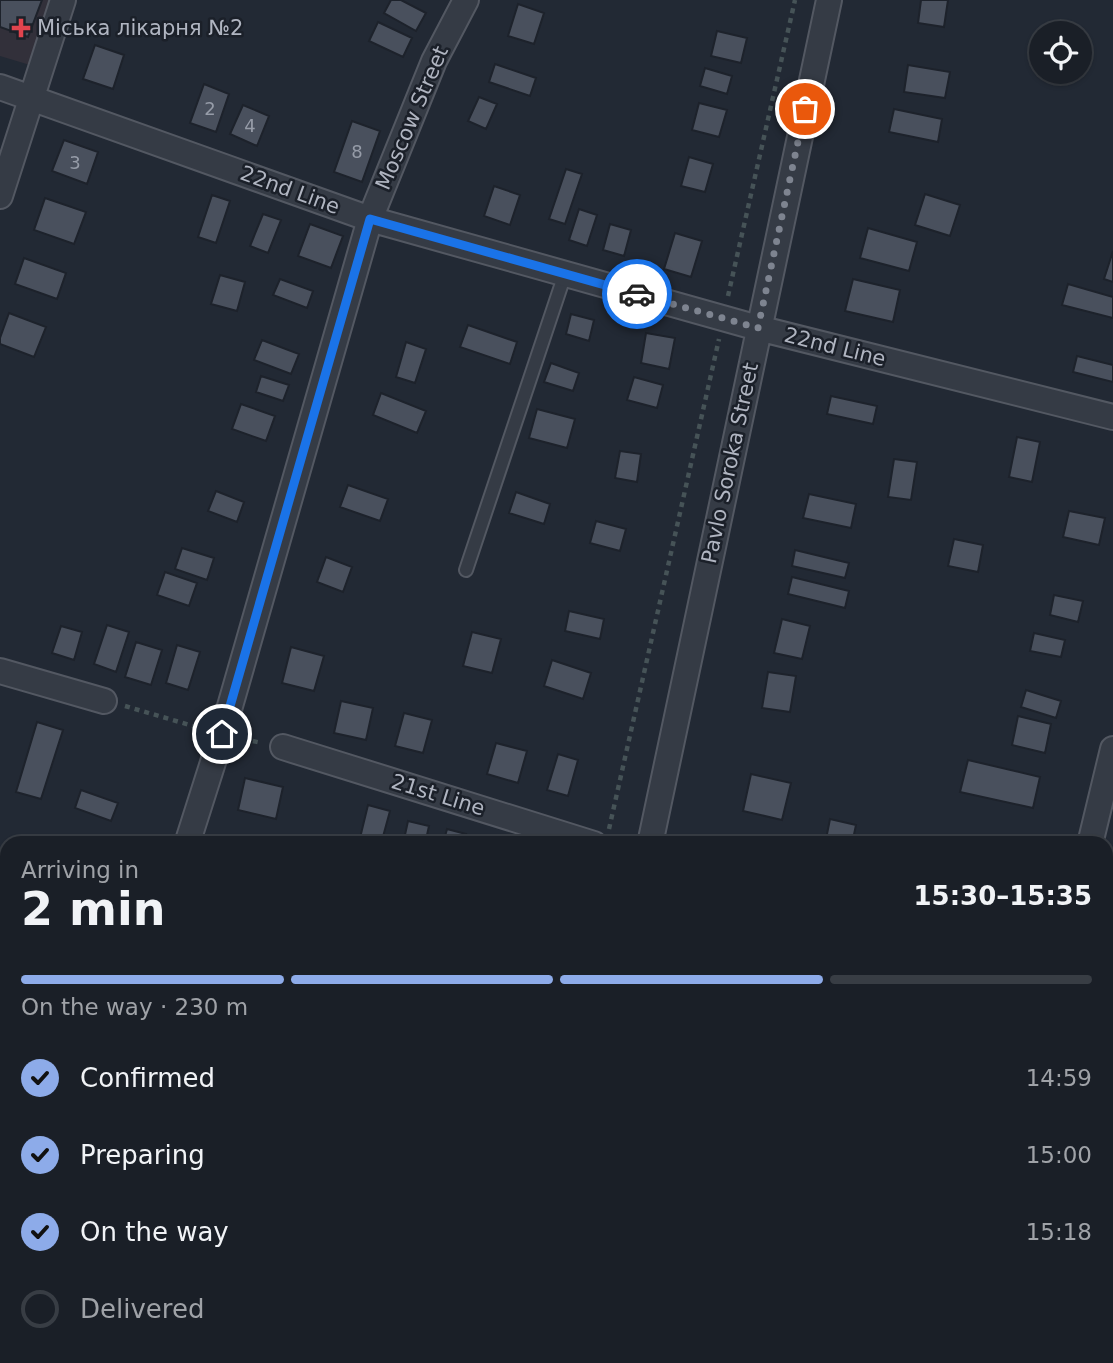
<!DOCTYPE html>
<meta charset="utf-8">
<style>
body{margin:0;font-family:"DejaVu Sans",sans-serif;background:#272c33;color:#f1f3f6;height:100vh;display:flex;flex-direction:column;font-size:26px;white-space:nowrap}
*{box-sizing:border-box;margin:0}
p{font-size:23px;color:#9fa2a7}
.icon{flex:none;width:38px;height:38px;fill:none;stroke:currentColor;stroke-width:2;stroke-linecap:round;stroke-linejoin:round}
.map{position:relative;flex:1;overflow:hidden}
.drawer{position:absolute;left:0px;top:836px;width:1113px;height:527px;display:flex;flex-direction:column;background:#1a1f27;border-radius:21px 21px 0 0;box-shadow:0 2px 5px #0004,0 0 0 2px #383d44}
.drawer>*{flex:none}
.buttons{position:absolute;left:1029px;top:21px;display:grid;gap:14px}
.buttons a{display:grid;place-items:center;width:63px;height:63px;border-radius:50%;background:#1a1f27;box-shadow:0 2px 5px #0004,0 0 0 2px #383d44;font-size:35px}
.pin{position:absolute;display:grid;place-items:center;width:60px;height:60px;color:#fff;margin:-30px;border:4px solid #fff;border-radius:50%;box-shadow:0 2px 7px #0007}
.courier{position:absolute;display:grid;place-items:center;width:70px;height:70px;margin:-35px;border:5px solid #1a73e8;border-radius:50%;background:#fff;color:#222;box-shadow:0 2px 9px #0007}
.overview em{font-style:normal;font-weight:700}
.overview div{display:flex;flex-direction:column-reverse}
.overview{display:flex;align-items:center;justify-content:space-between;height:119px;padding:0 21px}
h1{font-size:46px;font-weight:700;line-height:52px}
.bar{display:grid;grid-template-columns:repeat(4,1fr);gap:10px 7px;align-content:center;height:84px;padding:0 21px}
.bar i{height:9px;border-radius:5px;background:#383d44}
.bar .active{background:#8dabe9}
.bar p{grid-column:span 4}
ol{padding:0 21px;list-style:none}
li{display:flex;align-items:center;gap:21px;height:77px}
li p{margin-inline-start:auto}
li .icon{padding:7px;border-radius:50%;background:#8dabe9;color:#111;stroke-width:4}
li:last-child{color:#9fa2a7}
li i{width:38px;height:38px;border:4px solid #383d44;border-radius:50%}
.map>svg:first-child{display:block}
.medical{fill:#32303a}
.building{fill:#49505d;stroke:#1d222b;stroke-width:2}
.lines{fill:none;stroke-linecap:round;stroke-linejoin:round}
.service-casing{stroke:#535862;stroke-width:16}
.minor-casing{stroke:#535862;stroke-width:28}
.path{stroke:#465357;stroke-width:4.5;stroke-dasharray:5 5;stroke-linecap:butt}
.service{stroke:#353b45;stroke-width:12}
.minor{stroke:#353b45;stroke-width:24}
.done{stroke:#7e8490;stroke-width:7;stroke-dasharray:0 12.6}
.route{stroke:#1a73e8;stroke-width:9}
.health-dot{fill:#e0444e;stroke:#1b2029;stroke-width:2.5}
.labels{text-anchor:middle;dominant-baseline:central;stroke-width:5;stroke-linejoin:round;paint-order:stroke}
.number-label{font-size:18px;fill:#969ca8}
.poi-label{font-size:21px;fill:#b0b5c1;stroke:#1b2029;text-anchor:start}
.street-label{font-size:21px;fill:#b0b5c1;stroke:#1b2029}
</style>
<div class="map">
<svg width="1113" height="1363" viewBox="0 0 1113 1363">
<rect width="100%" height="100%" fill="#222934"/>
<path class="medical" d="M0,0H51L30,65L0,56Z"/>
<path class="building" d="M0,0H42L28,37L0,27Z
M391,0H401L426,13L416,31L384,13Z
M921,0H948L944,27L918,23Z
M518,4L544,13L534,44L508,36Z
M378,22L412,38L403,57L369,41Z
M717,31L747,38L741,63L711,56Z
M95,45L124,55L113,89L83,79Z
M495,64L536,78L530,96L489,82Z
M908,65L950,72L945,98L904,92Z
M705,68L732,76L727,94L700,86Z
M204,84L229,94L216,132L190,123Z
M479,97L497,104L486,129L468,121Z
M699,103L727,110L719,137L692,130Z
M243,105L269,116L257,146L230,134Z
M894,109L942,119L938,142L889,132Z
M352,121L380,131L362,182L334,172Z
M64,140L98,152L87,184L52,171Z
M689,157L713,164L705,192L681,186Z
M566,169L582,174L565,224L549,219Z
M494,186L520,195L510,225L484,216Z
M925,194L960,205L950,236L915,225Z
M212,195L230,201L216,243L198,237Z
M45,198L86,212L74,244L34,230Z
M579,209L597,215L587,246L569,240Z
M263,214L281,220L268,253L250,246Z
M310,224L343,236L331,268L298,256Z
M610,224L631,230L624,256L603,250Z
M868,228L917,242L909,271L860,258Z
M675,233L702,241L691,277L664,269Z
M1113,251V282L1104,279Z
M24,258L66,273L57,299L15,284Z
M220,275L245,282L237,311L211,304Z
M280,279L313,291L307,308L273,295Z
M853,279L900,290L893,322L845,311Z
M1068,284L1113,297V318L1062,305Z
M9,313L46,327L34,357L0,344V338Z
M571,314L594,320L589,341L566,334Z
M468,325L517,342L510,364L460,347Z
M646,333L675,338L669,369L641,363Z
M262,340L299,354L291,374L254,360Z
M406,342L426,349L415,383L396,377Z
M1077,356L1113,365V382L1073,372Z
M551,363L579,373L573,391L544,382Z
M261,376L289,385L283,401L256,392Z
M634,377L663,385L657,408L627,400Z
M381,393L426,411L417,433L373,415Z
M831,396L877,406L873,424L827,414Z
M241,404L275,416L266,441L232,429Z
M537,409L575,419L567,448L529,438Z
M1017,437L1040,442L1032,482L1009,477Z
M620,451L641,454L637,482L615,478Z
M894,459L917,462L911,500L888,497Z
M348,485L388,499L380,521L340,507Z
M216,491L244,502L237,522L208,511Z
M516,492L550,504L544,524L509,513Z
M809,494L856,504L851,528L803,518Z
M1069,511L1105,518L1099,545L1063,537Z
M596,521L626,529L620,551L590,543Z
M954,539L983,545L978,572L948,566Z
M182,548L214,558L207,580L175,569Z
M795,550L849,563L845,578L792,566Z
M326,557L352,567L343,592L317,582Z
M165,572L197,583L189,606L157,595Z
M792,577L849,591L845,608L788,594Z
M1054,595L1083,601L1078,622L1050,615Z
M569,611L604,619L600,639L565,631Z
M782,619L810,626L802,659L774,653Z
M107,625L129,632L116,672L94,664Z
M61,626L82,632L74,660L52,653Z
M472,632L501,639L492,673L463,666Z
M1034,633L1065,640L1061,657L1030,651Z
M136,642L162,650L151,685L125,677Z
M177,645L200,652L188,690L166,683Z
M291,647L324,656L314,691L282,683Z
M552,660L591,673L583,699L544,686Z
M768,672L796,676L790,712L762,708Z
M1026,690L1061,701L1056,718L1021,707Z
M341,701L373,708L366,740L334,733Z
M404,713L432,720L423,753L395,746Z
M1018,716L1051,724L1045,753L1012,745Z
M37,722L63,730L41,799L16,792Z
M496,743L527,751L518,783L487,774Z
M558,754L578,760L568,796L547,790Z
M968,760L1040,777L1033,808L960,792Z
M751,774L791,783L782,820L743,811Z
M245,778L283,787L276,819L238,810Z
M81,790L118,803L111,821L75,808Z
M368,805L390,811L381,844L359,842Z
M830,819L856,825L852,844H825Z
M408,821L429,826L425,844H403Z
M447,829L466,834L464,844H443Z
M3,861L7,863V889L0,886V868Z
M0,905L7,907V944L0,941Z
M1106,1124L1113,1125V1152L1106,1151Z
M1106,1181L1113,1183V1204L1106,1203Z
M1106,1344L1113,1345V1363H1089L1090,1356H1106Z
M109,1356H124L143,1361L142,1363H107Z
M398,1356H422L421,1363H396Z
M697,1356H732L731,1363H695Z"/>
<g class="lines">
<defs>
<path id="service" d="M466,570L565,274"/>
<path id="minor" d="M0,87L370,219L758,328L1113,417
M0,196L63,0
M0,671L104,701
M283,747L594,844
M187,844L222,734L370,219L434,61L466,0
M650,844L829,0
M1090,844L1113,749
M1106,985L1113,987
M0,1199L7,1201
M20,1363L22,1356
M527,1363L529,1356
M970,1363L972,1356"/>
</defs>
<use href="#service" class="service-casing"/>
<use href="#minor" class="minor-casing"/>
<path class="path" d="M728,296L795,0
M125,706L200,728
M243,739L262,743
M609,829L719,339
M483,1363L484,1356"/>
<use href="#service" class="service"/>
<use href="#minor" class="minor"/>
</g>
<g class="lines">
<path class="done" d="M637,294L758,328L805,109"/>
<path class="route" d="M222,734L370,219L637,294"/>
</g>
<path class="health-dot" d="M17.5 17.5h7v7h7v7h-7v7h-7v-7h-7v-7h7z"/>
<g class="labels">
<g class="number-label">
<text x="210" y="108">2</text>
<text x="250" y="125">4</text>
<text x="357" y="151">8</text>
<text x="75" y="162">3</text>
</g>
<g class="poi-label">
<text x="37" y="28">Міська лікарня №2</text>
</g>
<g class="street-label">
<text transform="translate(412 118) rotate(-67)">Moscow Street</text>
<text transform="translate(290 190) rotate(20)">22nd Line</text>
<text transform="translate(835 347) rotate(14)">22nd Line</text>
<text transform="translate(730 463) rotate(-78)">Pavlo Soroka Street</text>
<text transform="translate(438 795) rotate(17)">21st Line</text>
</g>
</g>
</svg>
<div class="buttons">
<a><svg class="icon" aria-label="locate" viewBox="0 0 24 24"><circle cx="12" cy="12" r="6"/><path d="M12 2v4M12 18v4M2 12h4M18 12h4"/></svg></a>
</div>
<div class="pin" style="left:805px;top:109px;background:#ea580c"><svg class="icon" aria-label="bag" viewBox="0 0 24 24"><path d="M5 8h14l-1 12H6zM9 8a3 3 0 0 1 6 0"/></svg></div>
<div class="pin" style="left:222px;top:734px;background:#1f2937"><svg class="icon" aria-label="home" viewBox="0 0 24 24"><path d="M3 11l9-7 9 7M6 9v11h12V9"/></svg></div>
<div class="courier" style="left:637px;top:294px"><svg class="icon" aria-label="car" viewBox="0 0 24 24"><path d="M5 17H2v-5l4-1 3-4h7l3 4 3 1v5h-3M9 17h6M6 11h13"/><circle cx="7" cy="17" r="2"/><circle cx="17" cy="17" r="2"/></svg></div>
<section class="drawer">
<div class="overview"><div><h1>2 min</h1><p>Arriving in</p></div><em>15:30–15:35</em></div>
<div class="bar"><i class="active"></i><i class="active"></i><i class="active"></i><i></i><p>On the way · 230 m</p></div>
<ol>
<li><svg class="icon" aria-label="check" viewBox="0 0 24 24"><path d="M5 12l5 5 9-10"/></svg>Confirmed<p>14:59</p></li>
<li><svg class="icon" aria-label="check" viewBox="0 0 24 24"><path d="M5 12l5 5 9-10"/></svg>Preparing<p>15:00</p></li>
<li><svg class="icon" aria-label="check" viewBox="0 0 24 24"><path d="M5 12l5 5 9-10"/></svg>On the way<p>15:18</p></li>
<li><i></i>Delivered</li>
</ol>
</section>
</div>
